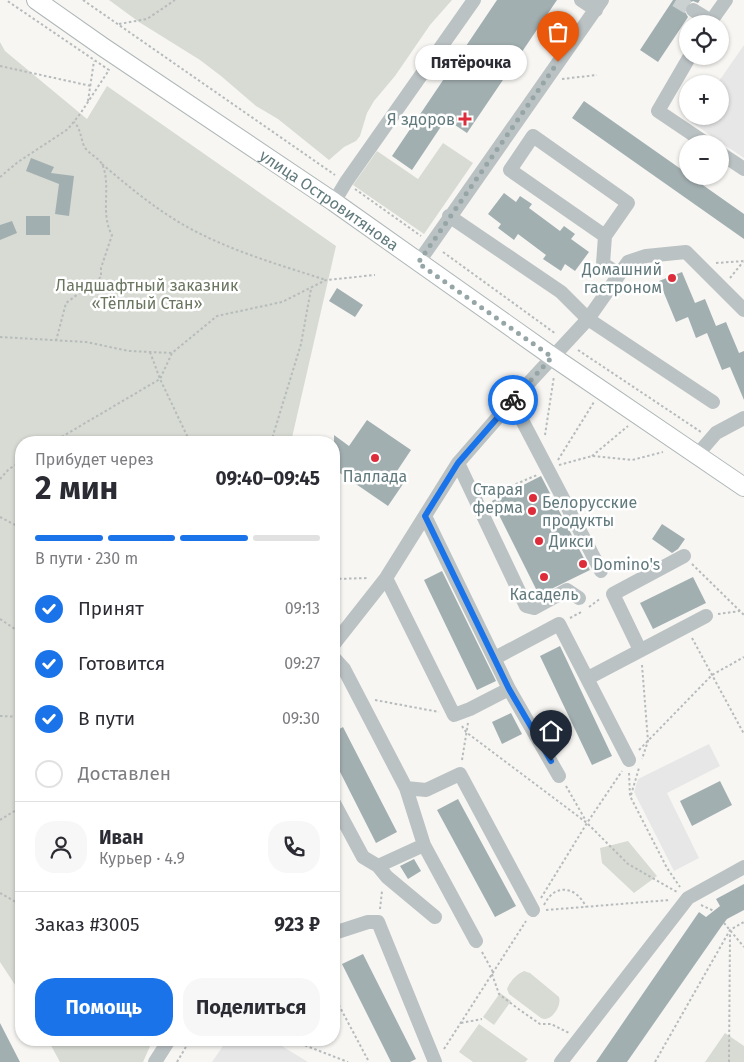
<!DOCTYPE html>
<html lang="ru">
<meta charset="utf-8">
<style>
body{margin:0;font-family:"Fira Sans",sans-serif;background:#f7f7f7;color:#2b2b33;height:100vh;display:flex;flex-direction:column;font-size:19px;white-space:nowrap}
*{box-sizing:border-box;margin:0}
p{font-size:16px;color:#7c7c81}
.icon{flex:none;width:28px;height:28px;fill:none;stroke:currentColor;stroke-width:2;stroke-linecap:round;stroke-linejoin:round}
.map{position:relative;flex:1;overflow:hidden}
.drawer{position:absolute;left:15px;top:436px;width:325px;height:610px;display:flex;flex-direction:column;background:#fff;border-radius:20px;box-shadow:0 1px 4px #0004}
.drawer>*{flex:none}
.tools{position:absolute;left:679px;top:15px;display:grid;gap:10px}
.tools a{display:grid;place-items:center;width:50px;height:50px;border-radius:50%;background:#fff;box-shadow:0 1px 4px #0004;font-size:25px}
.pin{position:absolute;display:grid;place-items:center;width:42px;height:42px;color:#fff;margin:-51px -21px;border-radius:50% 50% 50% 0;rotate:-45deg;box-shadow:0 0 5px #0007}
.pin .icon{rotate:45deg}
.courier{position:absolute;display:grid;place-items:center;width:50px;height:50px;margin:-25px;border:4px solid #1a73e8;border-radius:50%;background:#fff;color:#222;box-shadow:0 1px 6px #0007}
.bubble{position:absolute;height:35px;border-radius:18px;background:#fff;box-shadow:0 1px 4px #0004;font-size:16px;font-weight:700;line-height:35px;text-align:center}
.summary em{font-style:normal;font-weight:700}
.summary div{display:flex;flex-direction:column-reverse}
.summary{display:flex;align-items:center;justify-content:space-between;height:85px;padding:0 20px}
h1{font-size:32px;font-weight:700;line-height:38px}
.bar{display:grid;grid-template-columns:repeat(4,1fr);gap:8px 5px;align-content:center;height:60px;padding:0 20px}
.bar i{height:6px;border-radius:4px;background:#e1e1e2}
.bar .current{background:#1a73e8}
.bar p{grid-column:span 4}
.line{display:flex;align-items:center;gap:12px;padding:0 20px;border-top:1px solid #e1e1e2}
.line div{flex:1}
.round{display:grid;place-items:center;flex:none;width:52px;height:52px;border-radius:20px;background:#f7f7f7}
ol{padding:0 20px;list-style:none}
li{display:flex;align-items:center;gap:15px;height:55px}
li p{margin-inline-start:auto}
li .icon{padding:5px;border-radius:50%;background:#1a73e8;color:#fff;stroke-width:4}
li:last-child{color:#7c7c81}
li i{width:28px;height:28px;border:2px solid #e1e1e2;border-radius:50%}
.action{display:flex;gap:10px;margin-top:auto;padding:10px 20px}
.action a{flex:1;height:58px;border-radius:20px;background:#1a73e8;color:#fff;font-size:20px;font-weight:700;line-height:58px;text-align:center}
.action a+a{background:#f7f7f7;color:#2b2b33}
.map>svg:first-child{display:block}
.built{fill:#e7e7e7}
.green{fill:#d8dbd3}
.building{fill:#a2afb1}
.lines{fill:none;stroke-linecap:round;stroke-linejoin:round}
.minor-tunnel{stroke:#cad1d0;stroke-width:14;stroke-dasharray:14 7;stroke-linecap:butt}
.major-casing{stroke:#afb7b8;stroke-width:20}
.path{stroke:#b6bbbc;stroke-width:2;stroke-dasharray:2.5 2.5;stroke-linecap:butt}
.minor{stroke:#bbc2c3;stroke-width:14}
.major{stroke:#fff;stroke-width:18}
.done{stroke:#96a5a6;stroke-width:5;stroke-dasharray:0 9}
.route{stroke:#1a73e8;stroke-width:6}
.poi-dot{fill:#dd2d3a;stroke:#fff;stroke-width:2}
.labels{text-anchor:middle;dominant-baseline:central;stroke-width:5;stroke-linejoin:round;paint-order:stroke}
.poi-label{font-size:16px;fill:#627a7d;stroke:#fff;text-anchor:end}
.street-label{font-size:16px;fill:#627a7d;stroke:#fff}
.park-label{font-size:16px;fill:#6b7661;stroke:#fff}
</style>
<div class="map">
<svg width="744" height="1062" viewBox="0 0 744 1062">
<rect width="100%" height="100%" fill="#f7f6f3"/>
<path class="built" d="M744,45V158L691,122L695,116H720V84H717Z
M709,744L720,766L667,793L699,858L674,871L634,792L638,779Z
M227,1040H272L308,1062H212Z"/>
<path class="green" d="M109,0H452L430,25L395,76L374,101L367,113L360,136L356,141L344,147L329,160L278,119L256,106L221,76L200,60L139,22Z
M0,42L5,51L87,119L107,86L336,246L291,442H21V994L0,962Z
M443,143L473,163L424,234L353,185L377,151L418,179Z
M628,841L657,876L634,893L602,863L600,848Z
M524,971L530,973L559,997C562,1006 551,1023 541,1018L509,994L507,989C510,981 517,974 524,971Z
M500,993L511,1001L494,1025L483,1017Z
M479,1024L528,1059L525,1062H473L459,1052Z
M725,1033L744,1046V1062H705Z
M48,1040H150L151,1044L143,1062H60Z"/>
<path class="building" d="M497,0H557L467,133L446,119L412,170L392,156Z
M673,0H700L698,3L693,1L686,5L684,10L688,17L658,62L640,50Z
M584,101L688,174V176H690L744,214V239L572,118Z
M31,158L54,167L51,173L74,176L69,216L55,214L59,184L26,171Z
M504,193L516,202L520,196L532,204L529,208L560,231L564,226L575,234L571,239L589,252L575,271L565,264L561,271L543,259L546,255L518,234L514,240L498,228L501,224L488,214Z
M26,216H50V235H26Z
M12,221L17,233L0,240V225Z
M682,272L695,303L705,299L716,326L726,322L739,353L744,351V400L730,367L722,370L707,333L696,338L688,317L676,322L659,281Z
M337,288L363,305L355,317L329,301Z
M367,420L411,450L393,477L403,484L388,506L334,469V435L349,446Z
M541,476L590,570L539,595L492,501Z
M662,524L685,539L678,549L672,553L652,539Z
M442,571L496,681L477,690L424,580Z
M693,577L706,603L653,629L640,603Z
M560,646L612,756L592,765L540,656Z
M511,713L522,734L502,744L492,722Z
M343,727L397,832L376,843L334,760V732Z
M720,781L732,805L692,826L680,801Z
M458,799L516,906L495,917L437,810Z
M414,859L421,871L408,879L400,866Z
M744,884V910L727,919L721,927L627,1062H596L699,912L706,917L720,906L716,899Z
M363,954L416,1059L410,1062H391L342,964Z
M0,1023L20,1062H0Z"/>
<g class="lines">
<path class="minor-tunnel" d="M676,0L693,10"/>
<defs>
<g id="major">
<path id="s1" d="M36,0L103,47L334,202L553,357L744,487"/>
</g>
</defs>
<use href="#major" class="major-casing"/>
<path class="path" d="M83,0L335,175
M119,24L147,19L175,0
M0,66L91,86
M562,79L597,75
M88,101L94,61
M102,164C128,186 153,207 182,224C227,250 277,264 326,280
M0,177L18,162L68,129L80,114L109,70L6,0
M355,189L421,236
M443,252L556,334
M716,263L744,261
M730,278L743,262
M0,337L86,342L129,351L172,353
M56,341L66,303L101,277V268L112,235C100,214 111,188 103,166C100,158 88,154 84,146C80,136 81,129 74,122
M578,350L701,432
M150,352L160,379L190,442
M545,435L554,376
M53,442L160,379L172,353L217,316L282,302L326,280L375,275
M271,442L301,344L311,289
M592,456L628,426
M558,460L594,402
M559,465L592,456L632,460L663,452
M0,479L9,469L21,462
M488,496L537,475
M0,517L21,528
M692,564L744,615
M334,579L369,578
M589,607L601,598
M718,614L740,611
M570,618L583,611
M0,619L21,633
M692,638L744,734
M642,665L648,741L642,759
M375,700L439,712
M0,716L21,717
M462,726L466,732L587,823L628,864L677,892
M639,750L712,675L744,657
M462,760L468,723
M629,773L630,796L667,868L680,887
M566,786L586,821
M631,795L639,768
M0,820L21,807
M0,893L21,905
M541,898L587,823L622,771
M544,905C555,882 577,887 586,907
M701,905L714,911
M380,909L382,891
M546,910L670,900
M724,923L744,947
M482,952L493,972
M492,974L499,994L517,1008L540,1024H551L569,1033
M334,996L369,1062
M461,1023L482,1019
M291,1040L348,1062
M444,1049L526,921
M177,1062L190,1040
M655,1062L730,930L744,922
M729,1062L730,932"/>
<path class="minor" d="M581,0L596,10
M693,10L711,21
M709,24L726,0
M690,56L658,111L707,144
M720,153L744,169
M334,202L346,182L474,0
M449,216L561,292L588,319L713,402
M605,236L628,203L533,136L510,170L605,236L603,264L619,274
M418,263L602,0
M512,401L601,571
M697,455L716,433L744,418
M458,463L526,606L534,608L567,590L579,598
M425,516L509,689L559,776
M386,578L454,715L470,709L509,689
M334,644L386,578L458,463L512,401L588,319L628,262L646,256L686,252L744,310
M640,650L613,594L684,556
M334,658L344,669L406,788L426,790L460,774L533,910
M495,658L559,624L629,760
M588,678L706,616
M406,788L424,845L476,941
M334,803L363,857L378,866L424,845
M378,866L387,877L435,917
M334,933L368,922H378L435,1062
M155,1062L169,1040
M561,1062L688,898L744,867"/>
<use href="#major" class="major"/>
</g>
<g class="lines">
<path class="done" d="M513,400L552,357L418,263L558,62"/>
<path class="route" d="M513,400L458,463L425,516L509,689L551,761"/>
</g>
<g class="poi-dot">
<path d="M462.5 111.5h5v5h5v5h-5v5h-5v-5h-5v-5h5z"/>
<circle cx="672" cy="278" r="5"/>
<circle cx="375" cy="458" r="5"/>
<circle cx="533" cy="498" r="5"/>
<circle cx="532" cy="511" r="5"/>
<circle cx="539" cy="541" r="5"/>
<circle cx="583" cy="564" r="5"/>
<circle cx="544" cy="577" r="5"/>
</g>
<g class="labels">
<g class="poi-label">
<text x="455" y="119">Я здоров</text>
<text x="662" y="269">Домашний<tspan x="662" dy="18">гастроном</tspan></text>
<text x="375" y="476" text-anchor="middle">Паллада</text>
<text x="523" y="489">Старая<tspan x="523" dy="18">ферма</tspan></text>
<text x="542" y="502" text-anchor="start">Белорусские<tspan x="542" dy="18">продукты</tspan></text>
<text x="549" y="541" text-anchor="start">Дикси</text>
<text x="593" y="564" text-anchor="start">Domino's</text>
<text x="544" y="594" text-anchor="middle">Касадель</text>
</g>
<g class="street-label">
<text stroke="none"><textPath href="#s1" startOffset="355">улица Островитянова</textPath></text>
</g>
<g class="park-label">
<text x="147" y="285">Ландшафтный заказник<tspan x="147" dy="18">«Тёплый Стан»</tspan></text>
</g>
</g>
</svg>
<div class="tools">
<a><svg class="icon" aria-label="locate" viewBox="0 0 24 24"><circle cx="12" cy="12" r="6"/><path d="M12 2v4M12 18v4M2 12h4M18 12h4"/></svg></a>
<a>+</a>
<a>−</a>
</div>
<div class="pin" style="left:558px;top:62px;background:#ea580c"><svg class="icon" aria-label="bag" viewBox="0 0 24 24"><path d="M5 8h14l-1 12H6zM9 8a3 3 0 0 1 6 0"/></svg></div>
<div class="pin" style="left:551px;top:761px;background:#1f2937"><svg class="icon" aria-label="home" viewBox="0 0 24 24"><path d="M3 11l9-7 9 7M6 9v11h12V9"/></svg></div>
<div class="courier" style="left:513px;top:400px"><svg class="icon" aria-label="bike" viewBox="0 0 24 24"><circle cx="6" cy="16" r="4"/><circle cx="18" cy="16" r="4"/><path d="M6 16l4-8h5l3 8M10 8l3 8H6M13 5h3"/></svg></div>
<div class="bubble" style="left:415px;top:45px;width:112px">Пятёрочка</div>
<section class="drawer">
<div class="summary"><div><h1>2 мин</h1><p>Прибудет через</p></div><em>09:40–09:45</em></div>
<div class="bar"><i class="current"></i><i class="current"></i><i class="current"></i><i></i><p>В пути · 230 m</p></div>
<ol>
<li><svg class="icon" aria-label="check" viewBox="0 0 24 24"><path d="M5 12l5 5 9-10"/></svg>Принят<p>09:13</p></li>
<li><svg class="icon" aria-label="check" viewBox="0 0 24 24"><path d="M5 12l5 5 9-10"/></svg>Готовится<p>09:27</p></li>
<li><svg class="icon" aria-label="check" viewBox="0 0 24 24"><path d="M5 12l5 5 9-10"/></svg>В пути<p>09:30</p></li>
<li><i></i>Доставлен</li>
</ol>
<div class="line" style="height:90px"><a class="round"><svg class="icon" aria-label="person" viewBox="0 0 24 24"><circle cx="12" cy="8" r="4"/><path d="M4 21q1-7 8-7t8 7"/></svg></a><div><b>Иван</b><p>Курьер · 4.9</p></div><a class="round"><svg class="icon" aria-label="phone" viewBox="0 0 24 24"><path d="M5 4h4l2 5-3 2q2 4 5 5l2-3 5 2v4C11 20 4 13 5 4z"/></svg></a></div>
<div class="line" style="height:65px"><div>Заказ #3005</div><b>923 ₽</b></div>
<div class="action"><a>Помощь</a><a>Поделиться</a></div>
</section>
</div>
